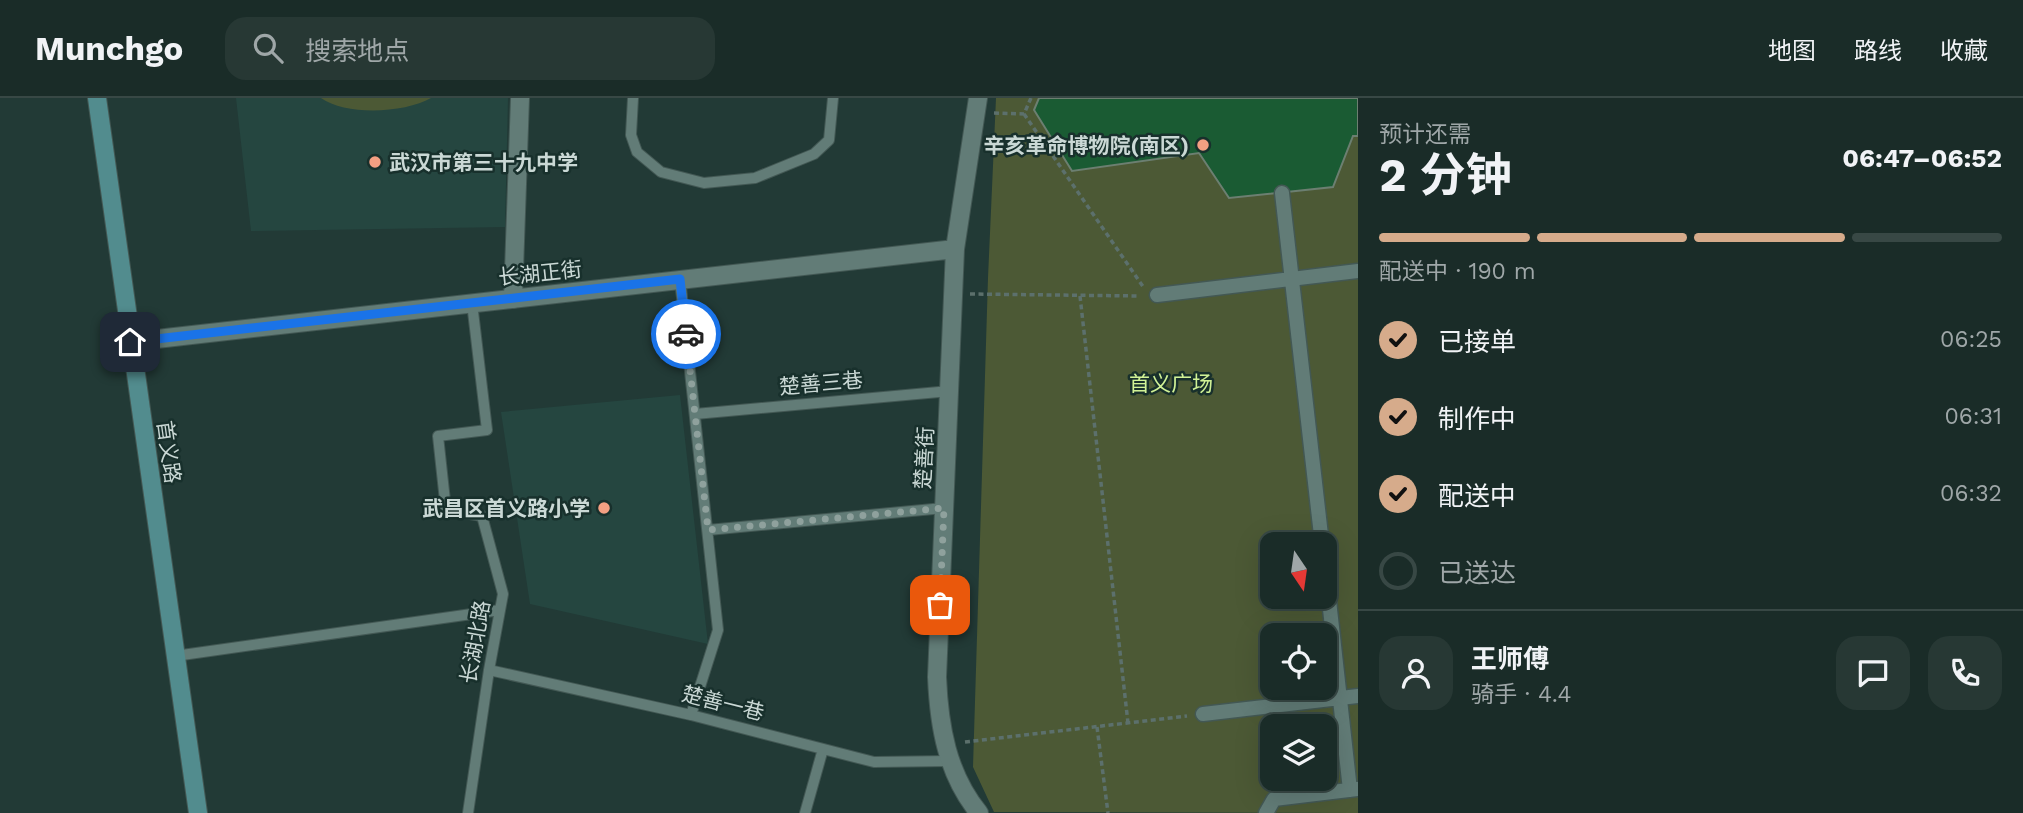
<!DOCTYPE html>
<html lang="zh">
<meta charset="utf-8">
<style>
body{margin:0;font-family:"Work Sans","Noto Sans SC",sans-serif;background:#273834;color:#f1f3f6;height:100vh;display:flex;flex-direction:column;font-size:26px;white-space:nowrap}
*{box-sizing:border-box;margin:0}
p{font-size:23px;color:#9fa7a8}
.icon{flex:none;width:38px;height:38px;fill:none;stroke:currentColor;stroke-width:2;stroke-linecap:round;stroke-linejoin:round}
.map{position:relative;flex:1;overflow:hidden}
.drawer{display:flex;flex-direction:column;background:#1a2c28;width:665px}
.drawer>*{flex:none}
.needle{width:46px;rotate:167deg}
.fabs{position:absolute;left:1260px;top:434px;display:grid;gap:14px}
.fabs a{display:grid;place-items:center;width:77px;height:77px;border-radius:14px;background:#1a2c28;box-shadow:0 7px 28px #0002,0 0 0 2px #384845;font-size:35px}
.pin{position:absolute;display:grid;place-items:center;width:60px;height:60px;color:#fff;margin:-30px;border-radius:14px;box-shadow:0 4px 10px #0006}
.courier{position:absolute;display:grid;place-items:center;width:70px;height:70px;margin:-35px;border:5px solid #1a73e8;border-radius:50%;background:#fff;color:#222;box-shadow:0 2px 9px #0007}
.overview em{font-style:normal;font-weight:700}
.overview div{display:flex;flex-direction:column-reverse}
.overview{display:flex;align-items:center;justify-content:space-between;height:119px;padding:0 21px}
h1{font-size:46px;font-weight:700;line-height:52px}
.bar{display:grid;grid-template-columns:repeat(4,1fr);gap:10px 7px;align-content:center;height:84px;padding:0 21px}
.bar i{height:9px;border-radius:5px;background:#384845}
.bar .current{background:#d6ab8b}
.bar p{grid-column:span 4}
.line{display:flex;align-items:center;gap:18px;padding:0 21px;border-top:2px solid #384845}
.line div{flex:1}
.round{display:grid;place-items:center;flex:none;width:74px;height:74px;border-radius:21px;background:#273834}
ol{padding:0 21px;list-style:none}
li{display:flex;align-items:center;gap:21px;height:77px}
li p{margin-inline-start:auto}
li .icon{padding:7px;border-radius:50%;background:#d6ab8b;color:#111;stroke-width:4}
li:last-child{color:#9fa7a8}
li i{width:38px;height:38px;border:4px solid #384845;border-radius:50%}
header{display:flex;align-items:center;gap:42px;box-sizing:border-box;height:98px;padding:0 35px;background:#1a2c28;border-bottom:2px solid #384845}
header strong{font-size:33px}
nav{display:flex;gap:38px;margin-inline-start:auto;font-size:24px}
.search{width:490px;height:63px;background:#273834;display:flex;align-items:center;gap:18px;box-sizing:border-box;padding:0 24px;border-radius:21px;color:#9fa7a8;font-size:26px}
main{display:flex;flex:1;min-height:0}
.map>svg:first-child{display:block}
.built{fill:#254640}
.green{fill:#4c5935;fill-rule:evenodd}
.building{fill:#1a5b33;stroke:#6c7f71;stroke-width:2}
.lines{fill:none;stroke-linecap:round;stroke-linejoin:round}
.service-casing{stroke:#435854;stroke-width:12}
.pedestrian-casing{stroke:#435854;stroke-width:17}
.minor-casing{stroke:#435854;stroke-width:20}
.tertiary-casing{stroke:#435854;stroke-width:20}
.secondary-casing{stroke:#435854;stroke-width:20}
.path{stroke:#5c706c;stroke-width:3.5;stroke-dasharray:5 3.5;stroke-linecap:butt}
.service{stroke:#627c77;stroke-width:10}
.pedestrian{stroke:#627c77;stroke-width:14}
.minor{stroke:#627c77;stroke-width:18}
.tertiary{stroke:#627c77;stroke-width:18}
.secondary{stroke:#528c8e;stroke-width:18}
.done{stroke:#8fa19d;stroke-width:7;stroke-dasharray:0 12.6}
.route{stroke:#1a73e8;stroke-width:9}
.poi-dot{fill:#f39f82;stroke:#18302c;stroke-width:2.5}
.labels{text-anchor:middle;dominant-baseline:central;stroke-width:5;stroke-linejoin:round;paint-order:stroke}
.poi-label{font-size:21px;font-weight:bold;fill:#cad8d5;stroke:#18302c;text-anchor:end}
.street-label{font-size:21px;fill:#cad8d5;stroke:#18302c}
.park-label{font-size:21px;fill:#d1f296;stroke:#18302c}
</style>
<header>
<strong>Munchgo</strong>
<div class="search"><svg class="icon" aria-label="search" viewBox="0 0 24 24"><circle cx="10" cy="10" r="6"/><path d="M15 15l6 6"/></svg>搜索地点</div>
<nav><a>地图</a><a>路线</a><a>收藏</a></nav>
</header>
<main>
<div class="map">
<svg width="1358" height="715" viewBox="0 0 1358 715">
<rect width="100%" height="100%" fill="#223a36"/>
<path class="built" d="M236,0H508L505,129L251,133Z
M680,297L708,546L530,506L501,314Z"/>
<path class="green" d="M321,0H431C405,15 346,18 321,0Z
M996,0H1358V715L994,714L973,669L988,180ZM1272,446H1325V499H1272ZM1272,537H1325V590H1272ZM1272,628H1325V681H1272Z"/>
<path class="building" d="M1039,0H1358V38H1353L1333,89L1229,100L1199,55L1072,73L1034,12Z"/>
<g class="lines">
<defs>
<path id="service" d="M633,0L631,37L637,54L661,74L704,85L755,80L814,56L829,42L833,0
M680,181L718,532L691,617
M695,316L950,293
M708,432L944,410
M175,558L500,512
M489,572L691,617L874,664L949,663
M468,715L489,572L503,496L482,418L446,412L438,338L487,332L472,205
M805,715L823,651"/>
<path id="pedestrian" d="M1282,95L1322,446
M1157,197L1358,173
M1325,466L1350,692
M1203,616L1358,598
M1266,715L1274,701L1357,691"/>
<path id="minor" d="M513,201L520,0"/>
<path id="tertiary" d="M978,0L955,151L937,579C939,628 947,676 979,715
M130,244L955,151"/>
<path id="secondary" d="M97,0L198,715"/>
</defs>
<use href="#service" class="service-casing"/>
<use href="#pedestrian" class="pedestrian-casing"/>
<use href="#minor" class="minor-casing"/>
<use href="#tertiary" class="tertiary-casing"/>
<use href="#secondary" class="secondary-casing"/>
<path class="path" d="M994,15L1024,16L1031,0
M1024,16L1144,190
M970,196L1140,198
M1080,198L1128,625
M1097,629L1108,715
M965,644L1187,618"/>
<use href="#service" class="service"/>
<use href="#pedestrian" class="pedestrian"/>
<use href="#minor" class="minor"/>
<use href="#tertiary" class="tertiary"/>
<use href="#secondary" class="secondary"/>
</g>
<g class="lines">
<path class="done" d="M686,236L708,432L944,410L940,507"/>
<path class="route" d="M130,244L680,181L686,236"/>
</g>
<g class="poi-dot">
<circle cx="1203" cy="47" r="7"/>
<circle cx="375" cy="64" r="7"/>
<circle cx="604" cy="410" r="7"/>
</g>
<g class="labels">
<g class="poi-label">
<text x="1189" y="47">辛亥革命博物院(南区)</text>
<text x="389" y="64" text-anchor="start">武汉市第三十九中学</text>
<text x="590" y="410">武昌区首义路小学</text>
</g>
<g class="street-label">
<text transform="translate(540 175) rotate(-6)">长湖正街</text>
<text transform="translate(821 285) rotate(-5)">楚善三巷</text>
<text transform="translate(169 354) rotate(82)">首义路</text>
<text transform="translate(924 360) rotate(-87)">楚善街</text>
<text transform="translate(475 544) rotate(-80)">长湖北路</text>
<text transform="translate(723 605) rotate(14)">楚善一巷</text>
</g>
<g class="park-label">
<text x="1171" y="285">首义广场</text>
</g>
</g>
</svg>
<div class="fabs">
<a><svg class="needle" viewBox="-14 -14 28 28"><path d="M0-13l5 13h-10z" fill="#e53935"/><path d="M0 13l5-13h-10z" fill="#9fa7a8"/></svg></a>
<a><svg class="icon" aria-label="locate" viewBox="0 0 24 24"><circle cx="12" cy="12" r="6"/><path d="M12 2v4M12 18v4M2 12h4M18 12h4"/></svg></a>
<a><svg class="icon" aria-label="layers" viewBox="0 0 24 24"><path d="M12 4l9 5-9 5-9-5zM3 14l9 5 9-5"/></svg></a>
</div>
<div class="pin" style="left:940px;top:507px;background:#ea580c"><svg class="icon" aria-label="bag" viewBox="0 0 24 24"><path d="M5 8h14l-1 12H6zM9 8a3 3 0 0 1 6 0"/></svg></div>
<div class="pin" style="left:130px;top:244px;background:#1f2937"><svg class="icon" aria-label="home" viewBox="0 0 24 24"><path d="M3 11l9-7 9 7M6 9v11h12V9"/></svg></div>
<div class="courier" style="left:686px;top:236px"><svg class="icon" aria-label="car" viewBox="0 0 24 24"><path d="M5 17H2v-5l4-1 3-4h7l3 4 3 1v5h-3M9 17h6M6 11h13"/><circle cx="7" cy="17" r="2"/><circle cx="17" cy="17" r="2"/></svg></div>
</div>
<section class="drawer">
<div class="overview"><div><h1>2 分钟</h1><p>预计还需</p></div><em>06:47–06:52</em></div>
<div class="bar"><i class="current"></i><i class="current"></i><i class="current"></i><i></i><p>配送中 · 190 m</p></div>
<ol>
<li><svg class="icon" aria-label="check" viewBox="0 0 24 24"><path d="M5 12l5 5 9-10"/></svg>已接单<p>06:25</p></li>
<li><svg class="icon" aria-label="check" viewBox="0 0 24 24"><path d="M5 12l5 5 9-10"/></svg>制作中<p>06:31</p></li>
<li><svg class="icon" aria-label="check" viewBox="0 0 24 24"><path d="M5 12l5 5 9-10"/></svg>配送中<p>06:32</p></li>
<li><i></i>已送达</li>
</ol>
<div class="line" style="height:126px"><a class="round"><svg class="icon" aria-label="person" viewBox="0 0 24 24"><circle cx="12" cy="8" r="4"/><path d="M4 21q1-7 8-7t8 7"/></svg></a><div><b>王师傅</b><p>骑手 · 4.4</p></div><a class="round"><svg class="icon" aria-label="chat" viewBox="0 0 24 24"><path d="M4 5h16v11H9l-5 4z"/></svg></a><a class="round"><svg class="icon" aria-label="phone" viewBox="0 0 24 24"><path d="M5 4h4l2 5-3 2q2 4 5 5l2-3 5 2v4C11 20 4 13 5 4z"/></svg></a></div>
</section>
</main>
